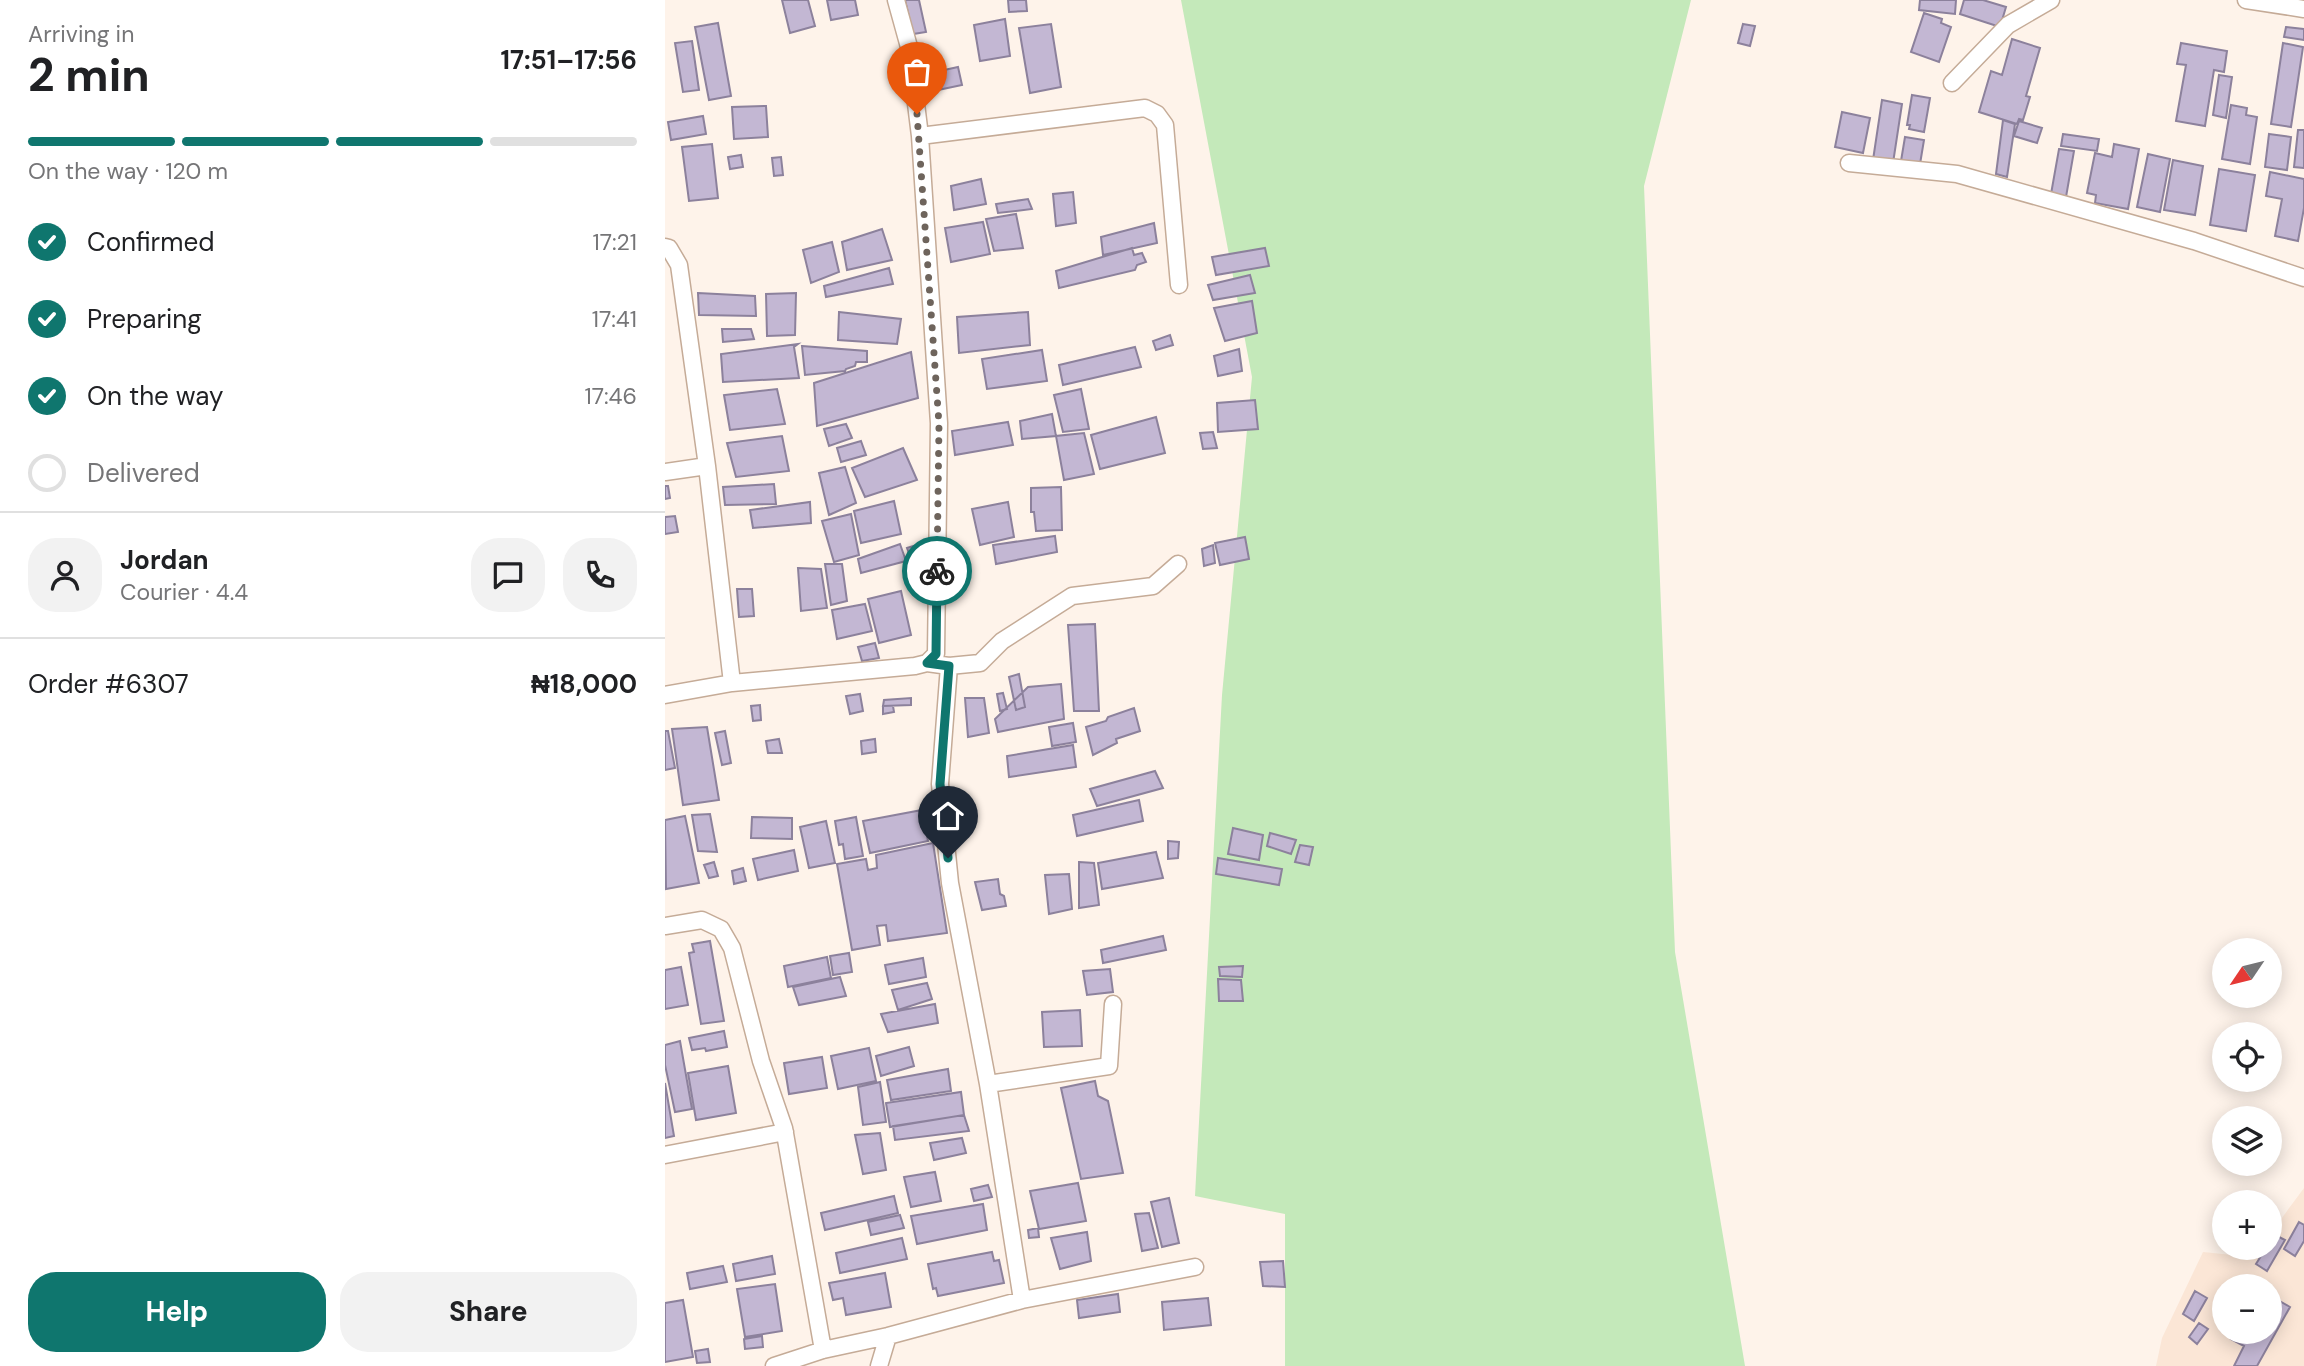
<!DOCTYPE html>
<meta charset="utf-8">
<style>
body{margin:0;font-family:"DM Sans",sans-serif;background:#f2f2f2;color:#202124;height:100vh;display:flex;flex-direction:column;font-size:26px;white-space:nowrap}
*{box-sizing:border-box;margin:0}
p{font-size:23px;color:#757577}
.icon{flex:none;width:38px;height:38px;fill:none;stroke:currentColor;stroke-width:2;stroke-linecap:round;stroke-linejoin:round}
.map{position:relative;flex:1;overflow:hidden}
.panel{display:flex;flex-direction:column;background:#fff;width:665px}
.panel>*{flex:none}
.needle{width:46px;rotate:235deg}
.controls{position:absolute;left:1547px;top:938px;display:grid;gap:14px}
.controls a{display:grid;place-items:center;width:70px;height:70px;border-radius:50%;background:#fff;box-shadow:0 4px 18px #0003;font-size:35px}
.pin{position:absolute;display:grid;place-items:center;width:60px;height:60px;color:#fff;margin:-72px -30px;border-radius:50% 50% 50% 0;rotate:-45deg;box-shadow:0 0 7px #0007}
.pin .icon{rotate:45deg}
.courier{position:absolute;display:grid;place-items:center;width:70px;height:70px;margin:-35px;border:5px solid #0f766e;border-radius:50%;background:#fff;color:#222;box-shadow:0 2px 9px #0007}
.headline em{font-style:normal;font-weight:700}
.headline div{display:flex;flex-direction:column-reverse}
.headline{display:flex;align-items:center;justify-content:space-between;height:119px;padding:0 28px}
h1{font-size:46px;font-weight:700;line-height:52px}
.bar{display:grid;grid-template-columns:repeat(4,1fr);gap:10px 7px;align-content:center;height:84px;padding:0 28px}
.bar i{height:9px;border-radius:5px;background:#e0e0e0}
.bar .selected{background:#0f766e}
.bar p{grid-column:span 4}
.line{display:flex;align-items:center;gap:18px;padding:0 28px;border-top:2px solid #e0e0e0}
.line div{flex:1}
.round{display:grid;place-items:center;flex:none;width:74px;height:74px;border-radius:28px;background:#f2f2f2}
ol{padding:0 28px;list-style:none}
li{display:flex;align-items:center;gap:21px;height:77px}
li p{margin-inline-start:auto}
li .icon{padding:7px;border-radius:50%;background:#0f766e;color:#fff;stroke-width:4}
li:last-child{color:#757577}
li i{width:38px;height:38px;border:4px solid #e0e0e0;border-radius:50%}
.primary-button{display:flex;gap:14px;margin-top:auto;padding:14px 28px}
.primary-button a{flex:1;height:80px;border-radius:28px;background:#0f766e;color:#fff;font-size:28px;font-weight:700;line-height:80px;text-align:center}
.primary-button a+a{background:#f2f2f2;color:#202124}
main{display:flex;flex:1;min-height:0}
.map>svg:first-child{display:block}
.built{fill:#fbe6d6;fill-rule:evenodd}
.green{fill:#c4e9ba}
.building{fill:#c3b7d3;stroke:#8c819c;stroke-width:2}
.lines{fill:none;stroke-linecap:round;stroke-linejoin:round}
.street-casing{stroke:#c5ab97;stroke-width:19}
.street{stroke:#fff;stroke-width:16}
.done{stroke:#6e645c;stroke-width:7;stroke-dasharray:0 12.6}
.route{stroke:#0f766e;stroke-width:9}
</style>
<main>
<section class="panel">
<div class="headline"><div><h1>2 min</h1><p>Arriving in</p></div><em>17:51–17:56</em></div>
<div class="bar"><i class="selected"></i><i class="selected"></i><i class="selected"></i><i></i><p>On the way · 120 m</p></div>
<ol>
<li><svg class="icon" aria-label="check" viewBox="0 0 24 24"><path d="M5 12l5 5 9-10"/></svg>Confirmed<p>17:21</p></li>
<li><svg class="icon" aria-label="check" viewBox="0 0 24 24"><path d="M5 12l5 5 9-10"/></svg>Preparing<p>17:41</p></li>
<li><svg class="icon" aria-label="check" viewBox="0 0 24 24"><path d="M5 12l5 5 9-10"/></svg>On the way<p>17:46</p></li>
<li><i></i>Delivered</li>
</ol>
<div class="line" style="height:126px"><a class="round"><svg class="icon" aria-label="person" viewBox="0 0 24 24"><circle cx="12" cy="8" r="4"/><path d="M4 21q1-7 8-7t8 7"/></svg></a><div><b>Jordan</b><p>Courier · 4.4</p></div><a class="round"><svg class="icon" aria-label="chat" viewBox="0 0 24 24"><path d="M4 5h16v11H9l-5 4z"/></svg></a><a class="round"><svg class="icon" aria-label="phone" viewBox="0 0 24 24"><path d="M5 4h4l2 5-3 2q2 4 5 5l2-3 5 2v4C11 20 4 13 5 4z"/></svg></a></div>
<div class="line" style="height:91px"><div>Order #6307</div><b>₦18,000</b></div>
<div class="primary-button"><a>Help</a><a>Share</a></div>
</section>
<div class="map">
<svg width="1639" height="1366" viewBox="0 0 1639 1366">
<rect width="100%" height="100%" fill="#fef3ea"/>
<path class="built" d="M1639,1188V1366H1491L1497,1338L1538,1252L1587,1257L1594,1248H1605V1234ZM1559,1286H1605V1332H1559Z"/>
<path class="green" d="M516,0H1026L979,186L1010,952L1080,1366H620V1214L530,1196L557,695L587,377Z"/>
<path class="building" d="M117,0H143L150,26L125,33Z
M162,0H190L193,15L166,20Z
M240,0H254L261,32L248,34Z
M343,0H361L362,11L344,12Z
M1255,0H1291L1290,14L1254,10Z
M1299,0H1318L1341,7L1335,27L1295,14Z
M1259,13L1277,19L1276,23L1286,27L1274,62L1246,52Z
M340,19L345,56L315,61L309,25Z
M53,23L66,96L44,100L30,27Z
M386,24L396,87L365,93L354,28Z
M1078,24L1090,26L1085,46L1073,43Z
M1621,27L1639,29V40L1619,37Z
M1347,39L1375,48L1361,96L1365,97L1358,120L1354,119L1352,124L1314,112L1326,71L1337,75Z
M27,41L34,90L18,92L10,43Z
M1516,43L1562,51L1559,72L1549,70L1540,126L1511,121L1521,65L1512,64Z
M1618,43L1638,47L1626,127L1606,124Z
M293,67L297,85L273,90L270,72Z
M1554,75L1567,77L1561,118L1548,115Z
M1247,95L1265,98L1259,132L1244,129L1245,125H1242Z
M1217,100L1237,104L1228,163L1208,160Z
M1566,105L1582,108L1581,115L1592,117L1585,164L1557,159Z
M101,106L103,137L69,139L67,107Z
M1177,112L1205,118L1198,153L1170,147Z
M38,116L41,134L6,140L3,122Z
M1338,120L1350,124L1342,177L1331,174Z
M1354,121L1377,128L1372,143L1349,136Z
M1633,130H1639V168L1629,167Z
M1398,134L1434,139L1432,151L1396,146Z
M1604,134L1626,137L1622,170L1600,167Z
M1240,137L1259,140L1255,164L1236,161Z
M47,144L53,198L24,201L17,147Z
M1449,144L1474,149L1463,209L1430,203L1431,195L1422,193L1430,153L1447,157Z
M1394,149L1409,151L1401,197L1386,194Z
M1483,154L1505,159L1495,212L1472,207Z
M76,155L78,167L65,169L63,157Z
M116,157L118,175L109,176L107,158Z
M1508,160L1538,166L1530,215L1499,210Z
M1554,169L1590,175L1581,231L1545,225Z
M1605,172L1639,179V208L1633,241L1610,236L1617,199L1601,196Z
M316,179L321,204L289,210L286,186Z
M408,192L411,223L391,226L388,194Z
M363,199L367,209L333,213L331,204Z
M351,214L358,248L329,251L321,219Z
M318,222L325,254L286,262L280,228Z
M489,223L492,243L438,255L436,237Z
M217,229L227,260L182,270L177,242Z
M167,242L174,272L146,283L138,250Z
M467,248L469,255L477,253L481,262L472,265L470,270L394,288L391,271Z
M600,248L604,266L551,275L547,257Z
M224,268L228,284L161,297L159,286Z
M585,275L590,293L548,300L543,285Z
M33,293L90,296L91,316L34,315Z
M131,293L130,335L102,336L101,294Z
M587,301L592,333L560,341L549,308Z
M174,312L236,319L232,344L173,340Z
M363,312L365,345L294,353L292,317Z
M57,329H86L89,339L58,342Z
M505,335L508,345L491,350L488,341Z
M133,344L129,347L134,378L58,382L56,354Z
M137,346L202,351V362H191L190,366L181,369L180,371L140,375Z
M470,347L476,367L398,385L394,365Z
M574,349L577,371L553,376L549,356Z
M377,350L382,381L322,389L317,359Z
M246,352L253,398L152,426L149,383Z
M112,389L120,424L65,430L59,395Z
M416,389L424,429L398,432L389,395Z
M590,400L593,429L553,432L552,403Z
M387,414L391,436L357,439L355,421Z
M491,417L500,453L435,469L426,435Z
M343,422L348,445L290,455L287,431Z
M181,424L187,438L164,446L159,429Z
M548,432L552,448L538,449L535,433Z
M419,433L429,474L399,480L391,436Z
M117,436L124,471L71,477L62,443Z
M196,441L201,455L176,462L172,448Z
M238,448L252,480L200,497L187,468Z
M180,467L191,503L164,515L154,473Z
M109,484L111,504L60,505L58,487Z
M0,486H3L5,498L0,499Z
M396,487L397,530L371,531L369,512H366V488Z
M229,501L236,534L196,543L189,511Z
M145,502L146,523L88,528L85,510Z
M343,502L349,537L315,545L307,509Z
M186,514L194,555L169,562L157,521Z
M10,516L13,532L0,534V517Z
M390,536L392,552L331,564L328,545Z
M580,537L584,559L555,565L550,543Z
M235,544L241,561L196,573L193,559Z
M255,544L257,555L246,559L242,548Z
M548,545L550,563L539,566L537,549Z
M160,564H177L182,601L166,605Z
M133,568L156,569L162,608L136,611Z
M72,589H87L89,616L74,617Z
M236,591L246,635L214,643L203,599Z
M200,604L207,631L172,639L167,610Z
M430,624L434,711H409L403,625Z
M210,643L214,658L197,661L193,647Z
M354,674L360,707L351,710L344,677Z
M396,684L399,719L333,732L330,719L363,687Z
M338,693L342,709L335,711L332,694Z
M195,694L198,711L185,714L181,696Z
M246,698V705L218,706L219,700Z
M300,698H319L324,733L303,737Z
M95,705L96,720L88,721L86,706Z
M218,706H228L229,712L218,714Z
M469,708L475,731L451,739L452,743L428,755L421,727L441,721L443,717Z
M408,723L411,742L387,746L384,727Z
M42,727L54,800L18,805L7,729Z
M0,731H3L10,768L0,770Z
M60,731L66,763L57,765L50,733Z
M114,739L117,753H103L101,741Z
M210,739L211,752L197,754L196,741Z
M408,745L411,767L344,777L342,756Z
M490,771L498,788L432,806L425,789Z
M474,800L478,821L412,836L408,815Z
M257,810L263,841L205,853L198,821Z
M45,814L52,852L33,851L27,815Z
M20,816L34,883L1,889L0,820Z
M87,817L127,818V839L86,838Z
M191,817L198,856L180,859L178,844L174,845L170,821Z
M161,821L170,863L144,868L135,827Z
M568,828L598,835L594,860L563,854Z
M605,833L631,840L626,854L602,846Z
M503,841L514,842L513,858L503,859Z
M268,843L282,933L223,941L221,925L212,926L215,945L187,950L172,864L201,859L203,870L212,868L211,855Z
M635,845L648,847L644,865L630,862Z
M129,850L133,871L93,880L88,859Z
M491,852L498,878L437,889L433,863Z
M553,858L617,869L614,885L551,874Z
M49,862L53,876L44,878L39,865Z
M414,862L429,863L434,905L414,908Z
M78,868L81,881L69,884L67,871Z
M404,874L407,909L384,914L380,875Z
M333,879L335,894L339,896L341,906L317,910L310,882Z
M498,936L501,950L438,963L436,950Z
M45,941L59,1021L36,1024L24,953L29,952L27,944Z
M184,953L187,972L168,975L165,956Z
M162,957L166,978L123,987L119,966Z
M258,958L261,977L224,984L220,965Z
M578,966L577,977L555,976L554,967Z
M16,967L23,1005L0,1009V970Z
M445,969L448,992L422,995L418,971Z
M175,977L181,996L134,1005L128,987Z
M553,979L576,980L578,1001H554Z
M262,983L267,999L233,1010L227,990Z
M270,1004L273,1023L223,1032L216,1014Z
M415,1010L417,1046L379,1047L377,1012Z
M59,1031L62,1047L41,1051L40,1048L27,1050L24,1038Z
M15,1041L27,1109L10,1112L0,1065V1045Z
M244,1047L249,1066L216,1076L211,1056Z
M204,1048L211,1081L173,1089L166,1056Z
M157,1057L162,1088L124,1094L119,1063Z
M63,1066L71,1113L31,1120L23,1073Z
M283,1069L286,1091L226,1100L222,1080Z
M430,1081L433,1096L443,1101L458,1173L416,1179L396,1088Z
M215,1082L221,1122L198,1125L193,1087Z
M0,1083L9,1136L0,1138Z
M296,1092L299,1115L225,1127L221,1103Z
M299,1115L304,1131L230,1140L228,1126Z
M215,1133L221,1170L198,1174L190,1135Z
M297,1138L301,1153L269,1160L265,1143Z
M270,1172L276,1201L246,1207L239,1177Z
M413,1183L421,1221L374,1229L365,1191Z
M323,1185L327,1197L309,1201L306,1189Z
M229,1196L233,1213L160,1230L156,1213Z
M504,1198L514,1243L497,1247L486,1202Z
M318,1204L322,1230L252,1244L246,1216Z
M484,1213L493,1248L477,1251L470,1214Z
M235,1215L239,1228L206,1235L203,1222Z
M1634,1222L1639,1225V1241L1630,1256L1619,1249Z
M373,1228L374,1237L364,1238L363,1230Z
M422,1232L426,1261L395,1269L386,1238Z
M1608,1234L1620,1240L1602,1271L1591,1264L1601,1248H1605V1241Z
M237,1238L242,1259L175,1273L171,1253Z
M327,1252L329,1261L334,1260L339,1283L273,1296L271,1288L268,1289L263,1264Z
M107,1256L110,1274L71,1281L68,1264Z
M618,1261L620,1287L598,1286L595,1262Z
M58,1266L62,1282L25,1289L22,1273Z
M220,1273L226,1307L181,1315L178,1298L168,1300L164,1283Z
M110,1284L117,1331L80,1337L72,1289Z
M1530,1291L1542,1298L1529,1321L1518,1314Z
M453,1294L455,1312L414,1318L412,1300Z
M1606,1296L1625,1307L1592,1366H1569L1579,1346L1566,1339L1570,1332H1605Z
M543,1298L546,1325L499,1330L497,1302Z
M18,1300L28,1357L0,1362V1303Z
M1534,1323L1543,1329L1532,1344L1524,1337Z
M97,1336L98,1347L80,1349L79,1339Z
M43,1349L45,1362L32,1363L30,1351Z"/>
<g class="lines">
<defs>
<path id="street" d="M231,0L244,47L255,136L274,423L271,654L262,663L284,666L275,784L285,883L323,1084L357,1300
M1581,0L1639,9
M1287,83L1343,25L1386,0
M255,136L480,108L492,114L500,125L514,285
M1184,163L1292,174L1529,241L1639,278
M0,247L4,248L14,265L42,466L67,683
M0,472L42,466
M284,666L315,663L337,641L407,596L488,586L513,564
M0,695L67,683L250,666L262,663
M0,926L37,920L56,929L67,948L96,1061L119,1128L158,1350
M323,1084L444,1066L448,1004
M0,1155L120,1132
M109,1366L158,1350L223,1336L357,1300L530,1267
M214,1366L223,1336"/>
</defs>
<use href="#street" class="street-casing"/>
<use href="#street" class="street"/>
</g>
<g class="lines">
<path class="done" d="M252,114L274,424L272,571"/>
<path class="route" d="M272,571L271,654L262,663L284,666L275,784L283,858"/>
</g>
</svg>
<div class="controls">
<a><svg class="needle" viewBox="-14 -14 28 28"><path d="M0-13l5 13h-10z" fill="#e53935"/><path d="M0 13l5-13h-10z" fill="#757577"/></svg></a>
<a><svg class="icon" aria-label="locate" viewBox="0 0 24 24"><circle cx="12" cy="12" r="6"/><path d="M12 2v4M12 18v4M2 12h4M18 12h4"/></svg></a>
<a><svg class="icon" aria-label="layers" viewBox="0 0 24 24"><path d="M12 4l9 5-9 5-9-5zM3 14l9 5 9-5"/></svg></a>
<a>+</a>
<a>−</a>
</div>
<div class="pin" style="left:252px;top:114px;background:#ea580c"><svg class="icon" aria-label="bag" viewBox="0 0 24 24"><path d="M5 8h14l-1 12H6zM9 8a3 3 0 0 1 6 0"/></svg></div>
<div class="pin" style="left:283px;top:858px;background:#1f2937"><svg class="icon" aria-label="home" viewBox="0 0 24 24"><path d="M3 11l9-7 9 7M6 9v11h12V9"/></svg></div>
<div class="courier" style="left:272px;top:571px"><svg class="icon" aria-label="bike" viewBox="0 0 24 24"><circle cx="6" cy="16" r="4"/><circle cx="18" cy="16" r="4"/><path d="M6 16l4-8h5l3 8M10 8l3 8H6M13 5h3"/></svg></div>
</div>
</main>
